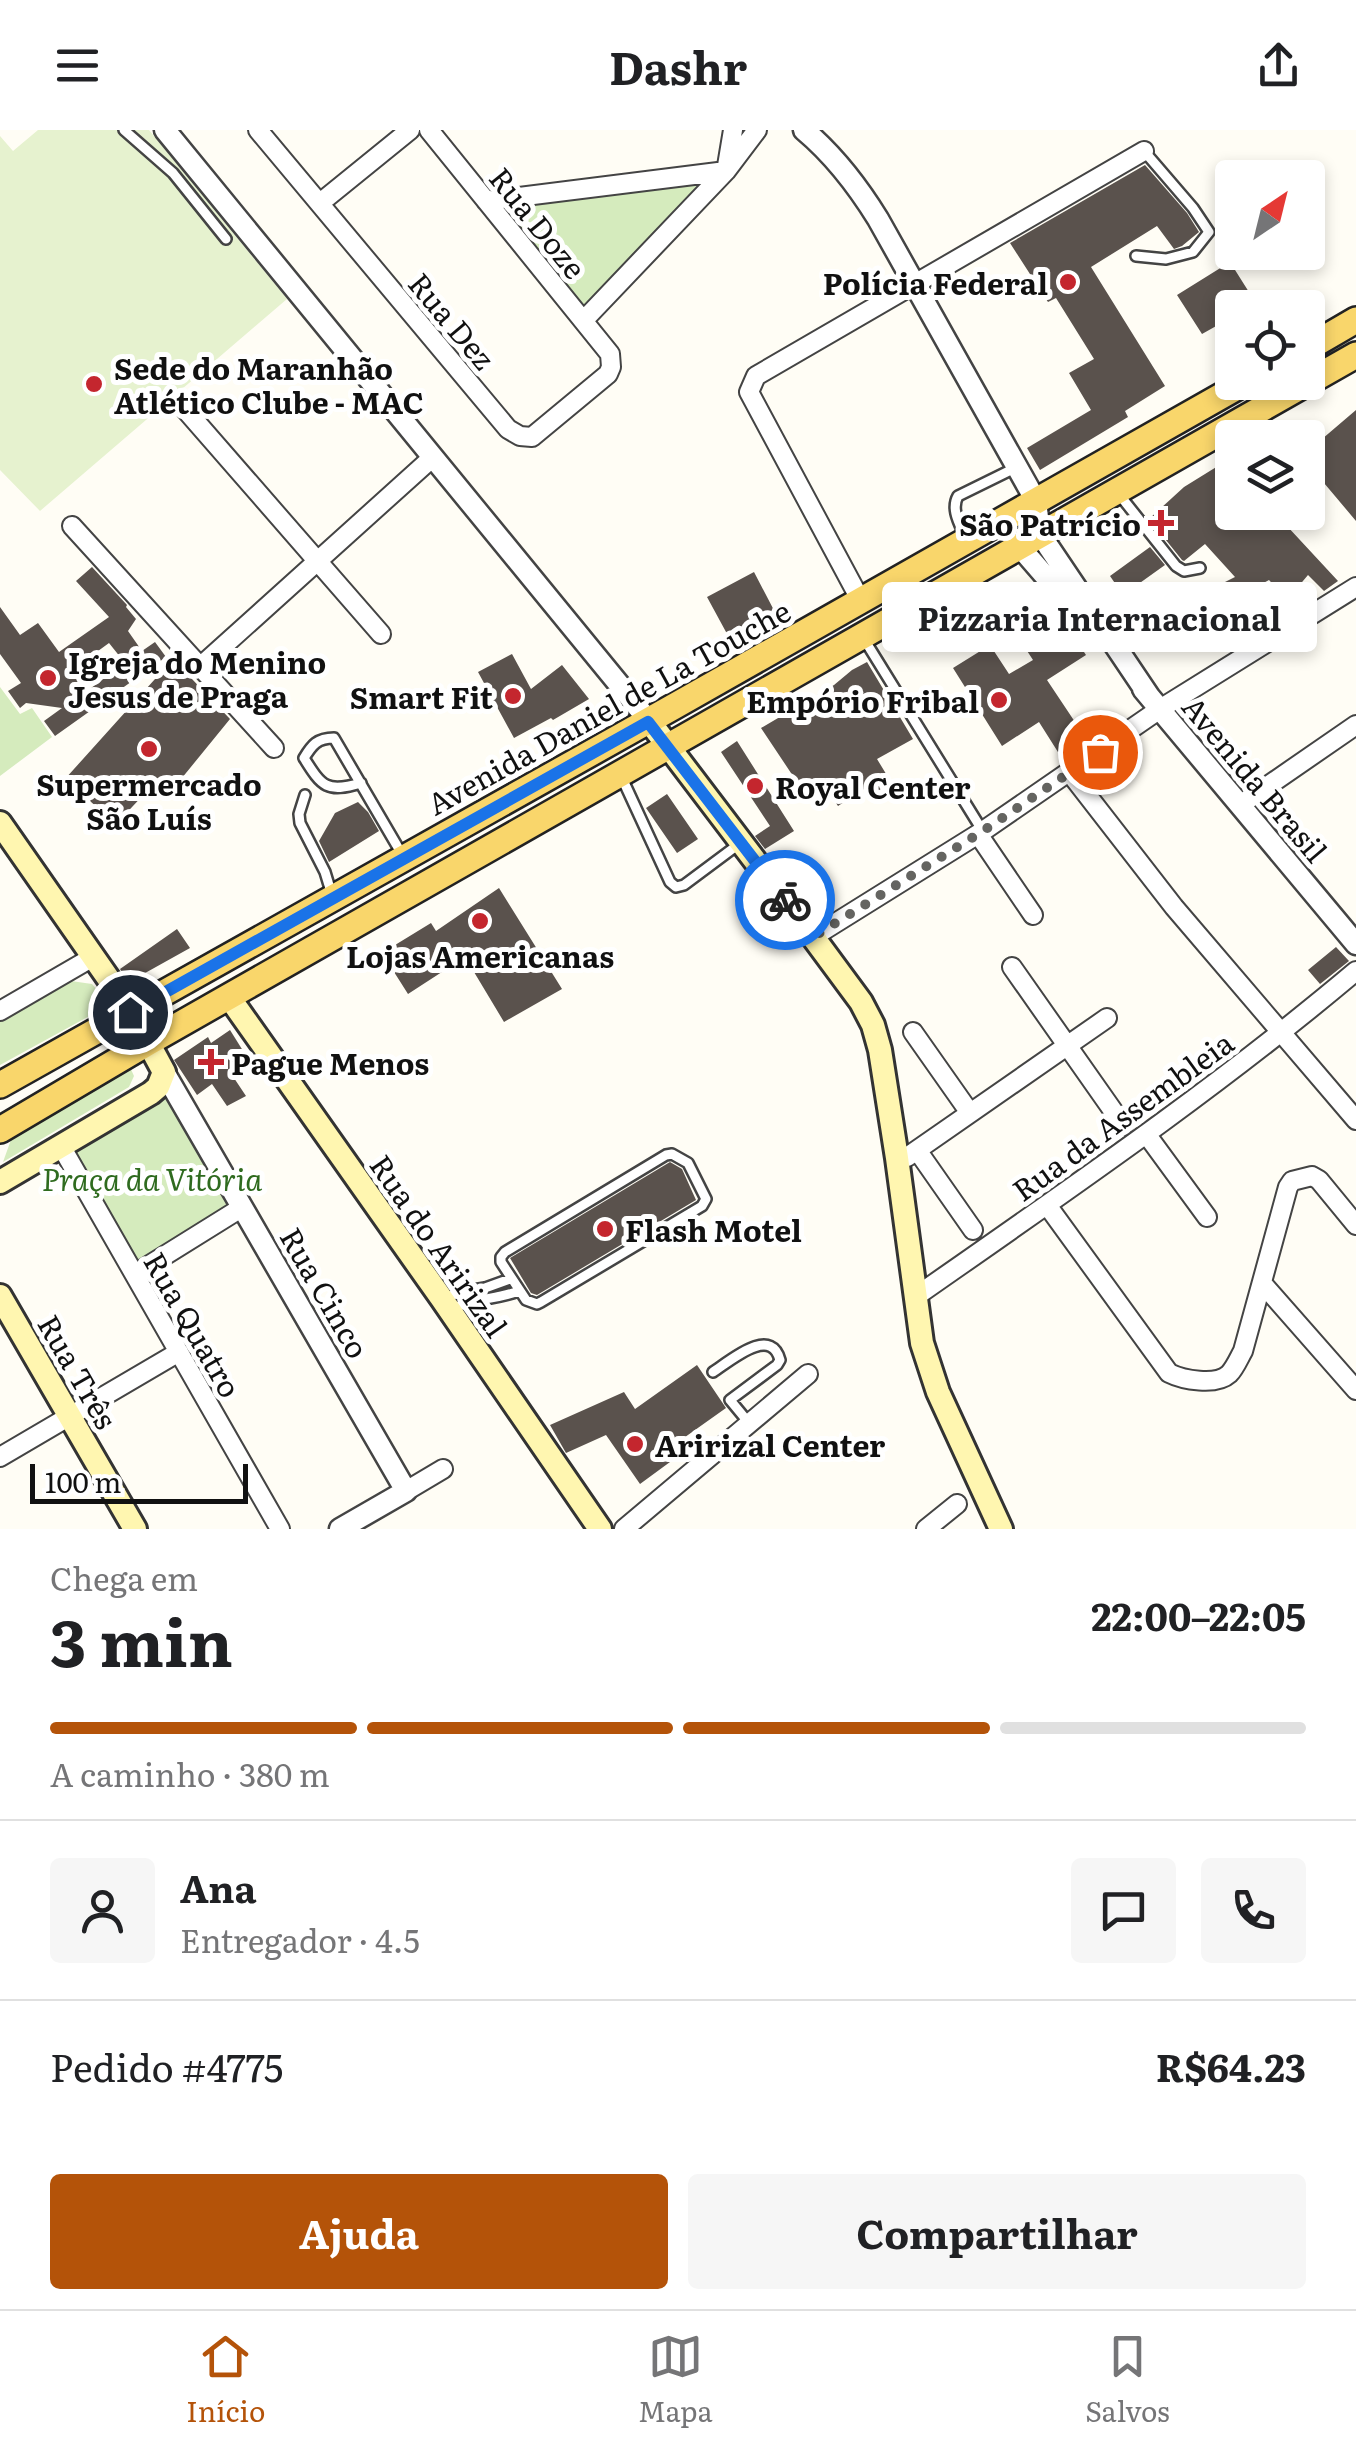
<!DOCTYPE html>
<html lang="pt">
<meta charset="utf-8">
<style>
body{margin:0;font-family:Literata,serif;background:#f6f6f6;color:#202124;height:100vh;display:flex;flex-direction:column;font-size:38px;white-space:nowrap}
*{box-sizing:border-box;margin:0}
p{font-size:32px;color:#757577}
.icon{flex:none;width:55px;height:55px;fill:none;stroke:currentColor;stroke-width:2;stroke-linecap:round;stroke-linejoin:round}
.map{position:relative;height:1399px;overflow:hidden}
.side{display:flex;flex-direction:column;background:#fff;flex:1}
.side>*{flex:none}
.needle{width:65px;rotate:35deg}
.buttons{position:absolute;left:1215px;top:30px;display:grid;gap:20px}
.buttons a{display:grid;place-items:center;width:110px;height:110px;border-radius:10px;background:#fff;box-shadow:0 5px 15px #0003;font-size:50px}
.scale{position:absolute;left:30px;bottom:25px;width:218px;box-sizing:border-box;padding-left:10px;border:5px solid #111;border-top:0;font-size:28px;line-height:35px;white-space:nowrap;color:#111;-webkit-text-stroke:8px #fff;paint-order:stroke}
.pin{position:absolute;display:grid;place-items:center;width:85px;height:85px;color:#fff;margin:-42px;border:5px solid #fff;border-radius:50%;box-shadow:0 2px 10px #0007}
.courier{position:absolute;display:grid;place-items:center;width:100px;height:100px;margin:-50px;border:8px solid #1a73e8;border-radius:50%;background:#fff;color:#222;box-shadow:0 2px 12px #0007}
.bubble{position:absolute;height:70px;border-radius:10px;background:#fff;box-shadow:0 5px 15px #0003;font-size:32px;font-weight:700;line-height:70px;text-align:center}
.overview em{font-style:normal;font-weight:700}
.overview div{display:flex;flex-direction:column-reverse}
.overview{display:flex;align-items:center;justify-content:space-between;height:170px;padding:0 50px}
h1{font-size:65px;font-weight:700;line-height:75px}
.bar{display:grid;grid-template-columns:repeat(4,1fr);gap:15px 10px;align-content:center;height:120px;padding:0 50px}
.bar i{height:12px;border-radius:8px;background:#e0e0e0}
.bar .current{background:#b45309}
.bar p{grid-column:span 4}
.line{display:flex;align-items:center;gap:25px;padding:0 50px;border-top:2px solid #e0e0e0}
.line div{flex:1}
.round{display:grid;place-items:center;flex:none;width:105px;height:105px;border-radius:10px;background:#f6f6f6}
.cta{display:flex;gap:20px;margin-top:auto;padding:20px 50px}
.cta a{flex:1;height:115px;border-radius:10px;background:#b45309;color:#fff;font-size:40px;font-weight:700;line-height:115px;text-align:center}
.cta a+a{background:#f6f6f6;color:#202124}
header{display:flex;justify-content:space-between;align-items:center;height:130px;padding:0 50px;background:#fff;font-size:45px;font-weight:700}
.menu{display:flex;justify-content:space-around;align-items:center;height:140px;border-top:2px solid #e0e0e0;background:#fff;font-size:28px;color:#757577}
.menu a{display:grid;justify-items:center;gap:5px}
.menu .current{color:#b45309}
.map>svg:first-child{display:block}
.green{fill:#d5ebbd}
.pitch{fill:#e6f2cf}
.building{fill:#5a524d;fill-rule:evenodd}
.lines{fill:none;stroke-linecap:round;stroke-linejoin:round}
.service-casing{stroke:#444;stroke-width:14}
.minor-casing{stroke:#444;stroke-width:22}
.tertiary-casing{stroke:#444;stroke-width:25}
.secondary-casing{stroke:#333;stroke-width:28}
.primary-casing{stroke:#222;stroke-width:30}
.service{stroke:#fff;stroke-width:9}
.minor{stroke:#fff;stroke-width:18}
.tertiary{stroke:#fff;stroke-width:20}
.secondary{stroke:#fff6b0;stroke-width:22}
.primary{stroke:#f9d66b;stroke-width:25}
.done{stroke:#646461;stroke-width:10;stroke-dasharray:0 18}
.route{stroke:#1a73e8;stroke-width:12}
.poi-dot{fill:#c4262e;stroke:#fff;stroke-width:4}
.labels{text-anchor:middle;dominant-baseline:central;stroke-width:10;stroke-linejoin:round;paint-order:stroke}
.street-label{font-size:30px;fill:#111;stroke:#fff}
.poi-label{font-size:30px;font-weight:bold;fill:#111;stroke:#fff;text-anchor:start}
.park-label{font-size:30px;font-style:italic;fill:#2f6b1f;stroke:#fff}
</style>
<header><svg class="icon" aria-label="menu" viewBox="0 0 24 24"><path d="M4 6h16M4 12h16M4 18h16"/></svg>Dashr<svg class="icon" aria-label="share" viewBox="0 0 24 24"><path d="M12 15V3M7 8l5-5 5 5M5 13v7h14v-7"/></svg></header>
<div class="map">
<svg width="1356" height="1399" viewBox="0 0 1356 1399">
<rect width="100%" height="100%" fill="#fffdf5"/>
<path class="green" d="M703,52L583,178L500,78Z
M0,557L20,584L32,578L52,607L0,646Z
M71,851L92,854L104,868V878L0,935V890Z
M129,935L134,946L129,957L3,1032L12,1007Z
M167,964L232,1074L136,1133L72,1018Z"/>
<path class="pitch" d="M38,0H149L287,169L40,381L0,340V6L13,21Z"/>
<path class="building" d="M1145,35L1187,83L1199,102L1182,116L1174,119L1157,96L1091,137L1165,256L1125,281L1128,287L1040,340L1027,318L1091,280L1069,243L1094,229L1056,168L1048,172L1010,113Z
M1230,132L1259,178H1232V200L1224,205L1218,195L1202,204L1177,165Z
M1356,280V391L1308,334V321Z
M1226,331L1232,338V382H1274L1338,451L1324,461L1308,445L1287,470L1269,450L1214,480L1203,463L1235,447L1205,414L1184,431L1182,430L1149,389L1184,357Z
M1150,417L1165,435L1123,465L1110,446Z
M92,437L127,475L126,477L136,489L128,501L142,521L155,512L166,527L55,606L44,591L62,578L26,573L20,578L8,561L21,553L0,524V477L20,505L38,493L59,522L109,487L76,451ZM109,513L125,533L87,561L72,540Z
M754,442L778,488L732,513L707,467Z
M1055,478L1086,525L1047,550L1089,613L1063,630L1039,592L1002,616L953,538L990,515L1009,544L1033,530L1016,504Z
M512,524L531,559L562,535L589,569L553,590L551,588L514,608L478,542Z
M173,529L230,589L164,670L149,659L116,694L65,649Z
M867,532L913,609L877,629L891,652L872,665L867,657L838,676L832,667L815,679L761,598L834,555L852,540Z
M737,611L794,701L765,719L755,706L770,696L721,622Z
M667,664L698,709L677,723L646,678Z
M358,672L368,682L379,701L329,732L319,711L335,683Z
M499,758L562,859L504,892L465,827L408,864L382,823L431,793L436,801Z
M177,799L190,818L129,852L120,839Z
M1336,817L1349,831L1320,854L1308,840Z
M230,900L250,932L232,945L246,966L227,976L212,954L197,965L174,930L208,907L211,913Z
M670,1032L682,1039L696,1070L537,1165L531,1163L510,1128Z
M697,1235L726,1278L664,1322L670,1332L640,1354L606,1305L566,1323L550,1295L624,1262L635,1279Z"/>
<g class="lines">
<defs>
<path id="service" d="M124,0L173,43L226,109
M1136,126L1166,129L1193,122L1209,102L1193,78L1144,21
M1118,363L1176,436L1184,441L1200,438
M966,409C961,396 950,380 958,366L1017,337
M864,509L982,700
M622,648L670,752L676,757L684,755L739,714
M361,653C327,663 322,657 304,628C312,615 317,608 334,608L403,726
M305,665L299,684L300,693L325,742L332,765
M672,1024L688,1033L706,1069L702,1076L541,1172L537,1174L526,1170L501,1132V1127L505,1122L666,1025Z
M442,1169L461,1162L485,1158L510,1149
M452,1179C472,1169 497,1169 519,1161
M713,1242C730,1231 771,1195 780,1230L777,1235L730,1270L749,1293"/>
<path id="minor" d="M258,0L508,299L520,306L532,307L608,244L611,237L610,224L429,0
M727,36L733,0
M486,71L726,41
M320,73L410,0
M584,190L726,41L757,0
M184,278L381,504
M72,396L274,618
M861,471L749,262L756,246L1144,21
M200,537L433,327
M1070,643L1174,777L1356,990
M1240,675L1356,595
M978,704L1033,785
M813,807L983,701L1160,579L1356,457
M1012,837L1123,995
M0,881L93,827
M913,902L970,983
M1147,1005L1207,1087
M61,1016L280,1399
M917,1020L973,1100
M897,1028L907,1027L1107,888
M1047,1075L1169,1243C1183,1250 1216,1256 1229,1244C1235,1238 1239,1228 1243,1221L1288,1057L1292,1051L1312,1046L1319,1050L1356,1095
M135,1144L241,1078
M1262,1153L1356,1260
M915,1167C1065,1062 1216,959 1356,841
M0,1327L179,1222
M406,1361L443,1339
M624,1399L808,1244
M926,1399L957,1374"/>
<path id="tertiary" d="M165,0L649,591
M804,0C835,26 857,55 878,89L1036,371L1040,404L1149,566
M1019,416L1091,499
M1143,559L1356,814
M164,942L406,1361L340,1399"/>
<path id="secondary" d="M649,591L813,807L861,872L873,895L880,920L897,1028L922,1213L938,1262L1001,1399
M0,693L131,881L164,942L158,957L151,963L0,1052
M229,867L442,1169L600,1399
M0,1166L135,1399"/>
<path id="primary" d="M1308,218L1356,190
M0,955L673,577L1246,252
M0,1000L149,912L1356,225"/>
</defs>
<use href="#service" class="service-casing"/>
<use href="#minor" class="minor-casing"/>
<use href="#tertiary" class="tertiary-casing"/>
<use href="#secondary" class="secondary-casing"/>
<use href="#primary" class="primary-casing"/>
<use href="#service" class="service"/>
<use href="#minor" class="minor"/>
<use href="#tertiary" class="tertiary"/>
<use href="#secondary" class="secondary"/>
<use href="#primary" class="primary"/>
</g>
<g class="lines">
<path class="done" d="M785,770L813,807L983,701L1100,622"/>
<path class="route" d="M130,882L648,592L785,770"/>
</g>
<g class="poi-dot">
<circle cx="1068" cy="152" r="10"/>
<circle cx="94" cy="254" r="10"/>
<path d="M1156 378h10v10h10v10h-10v10h-10v-10h-10v-10h10z"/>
<circle cx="48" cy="548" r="10"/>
<circle cx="513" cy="566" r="10"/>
<circle cx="999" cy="570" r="10"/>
<circle cx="149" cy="619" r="10"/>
<circle cx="755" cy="656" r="10"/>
<circle cx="480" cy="791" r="10"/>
<path d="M206 917h10v10h10v10h-10v10h-10v-10h-10v-10h10z"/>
<circle cx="605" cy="1099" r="10"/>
<circle cx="635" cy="1314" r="10"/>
</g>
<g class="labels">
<g class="street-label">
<text transform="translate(539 92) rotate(51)">Rua Doze</text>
<text transform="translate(453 190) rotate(50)">Rua Dez</text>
<text transform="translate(608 576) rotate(-29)">Avenida Daniel de La Touche</text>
<text transform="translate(1256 648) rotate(50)">Avenida Brasil</text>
<text transform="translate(1122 985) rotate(-36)">Rua da Assembleia</text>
<text transform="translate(440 1115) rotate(55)">Rua do Aririzal</text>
<text transform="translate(326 1162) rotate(60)">Rua Cinco</text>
<text transform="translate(194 1194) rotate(60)">Rua Quatro</text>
<text transform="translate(79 1241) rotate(60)">Rua Três</text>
</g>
<g class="poi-label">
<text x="1048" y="152" text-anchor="end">Polícia Federal</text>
<text x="114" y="237">Sede do Maranhão<tspan x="114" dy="34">Atlético Clube - MAC</tspan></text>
<text x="1141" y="393" text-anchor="end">São Patrício</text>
<text x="68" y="531">Igreja do Menino<tspan x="68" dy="34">Jesus de Praga</tspan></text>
<text x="493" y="566" text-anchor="end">Smart Fit</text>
<text x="979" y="570" text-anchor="end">Empório Fribal</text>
<text x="149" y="653" text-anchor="middle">Supermercado<tspan x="149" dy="34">São Luís</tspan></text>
<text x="775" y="656">Royal Center</text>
<text x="480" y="825" text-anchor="middle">Lojas Americanas</text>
<text x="231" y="932">Pague Menos</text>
<text x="625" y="1099">Flash Motel</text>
<text x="655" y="1314">Aririzal Center</text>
</g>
<g class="park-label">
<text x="152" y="1048">Praça da Vitória</text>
</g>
</g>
</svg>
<div class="buttons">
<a><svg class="needle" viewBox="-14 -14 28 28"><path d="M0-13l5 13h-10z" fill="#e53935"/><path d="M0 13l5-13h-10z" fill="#757577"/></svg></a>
<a><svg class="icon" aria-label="locate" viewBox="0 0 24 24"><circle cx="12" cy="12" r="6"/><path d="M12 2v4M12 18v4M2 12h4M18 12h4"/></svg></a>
<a><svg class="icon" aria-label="layers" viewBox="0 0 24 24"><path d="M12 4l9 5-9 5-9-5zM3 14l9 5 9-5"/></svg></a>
</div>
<div class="scale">100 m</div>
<div class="pin" style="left:1100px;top:622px;background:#ea580c"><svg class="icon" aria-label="bag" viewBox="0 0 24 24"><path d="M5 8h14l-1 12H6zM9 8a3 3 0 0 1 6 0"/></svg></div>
<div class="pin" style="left:130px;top:882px;background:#1f2937"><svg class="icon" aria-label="home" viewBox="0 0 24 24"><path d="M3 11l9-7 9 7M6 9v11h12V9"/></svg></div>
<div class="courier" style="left:785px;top:770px"><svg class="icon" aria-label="bike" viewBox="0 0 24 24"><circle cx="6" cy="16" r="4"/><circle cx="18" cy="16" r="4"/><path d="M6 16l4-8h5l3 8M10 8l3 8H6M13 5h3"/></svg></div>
<div class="bubble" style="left:882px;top:452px;width:435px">Pizzaria Internacional</div>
</div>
<section class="side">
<div class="overview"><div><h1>3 min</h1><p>Chega em</p></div><em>22:00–22:05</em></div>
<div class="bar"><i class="current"></i><i class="current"></i><i class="current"></i><i></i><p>A caminho · 380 m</p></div>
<div class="line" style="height:180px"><a class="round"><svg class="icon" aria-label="person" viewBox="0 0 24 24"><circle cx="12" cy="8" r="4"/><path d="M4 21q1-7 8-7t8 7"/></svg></a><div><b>Ana</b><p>Entregador · 4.5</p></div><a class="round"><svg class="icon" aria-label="chat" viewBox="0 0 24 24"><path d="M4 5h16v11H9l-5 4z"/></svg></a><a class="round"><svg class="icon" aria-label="phone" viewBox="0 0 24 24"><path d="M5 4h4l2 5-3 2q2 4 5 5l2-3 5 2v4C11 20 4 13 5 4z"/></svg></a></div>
<div class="line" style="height:130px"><div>Pedido #4775</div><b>R$64.23</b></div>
<div class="cta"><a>Ajuda</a><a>Compartilhar</a></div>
</section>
<nav class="menu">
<a class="current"><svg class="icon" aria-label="home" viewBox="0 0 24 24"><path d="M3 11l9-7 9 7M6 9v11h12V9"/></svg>Início</a>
<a><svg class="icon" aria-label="map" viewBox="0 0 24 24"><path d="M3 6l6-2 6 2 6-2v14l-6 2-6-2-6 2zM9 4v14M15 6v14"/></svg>Mapa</a>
<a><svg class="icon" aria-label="saved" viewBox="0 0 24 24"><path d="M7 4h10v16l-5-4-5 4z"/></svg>Salvos</a>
</nav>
